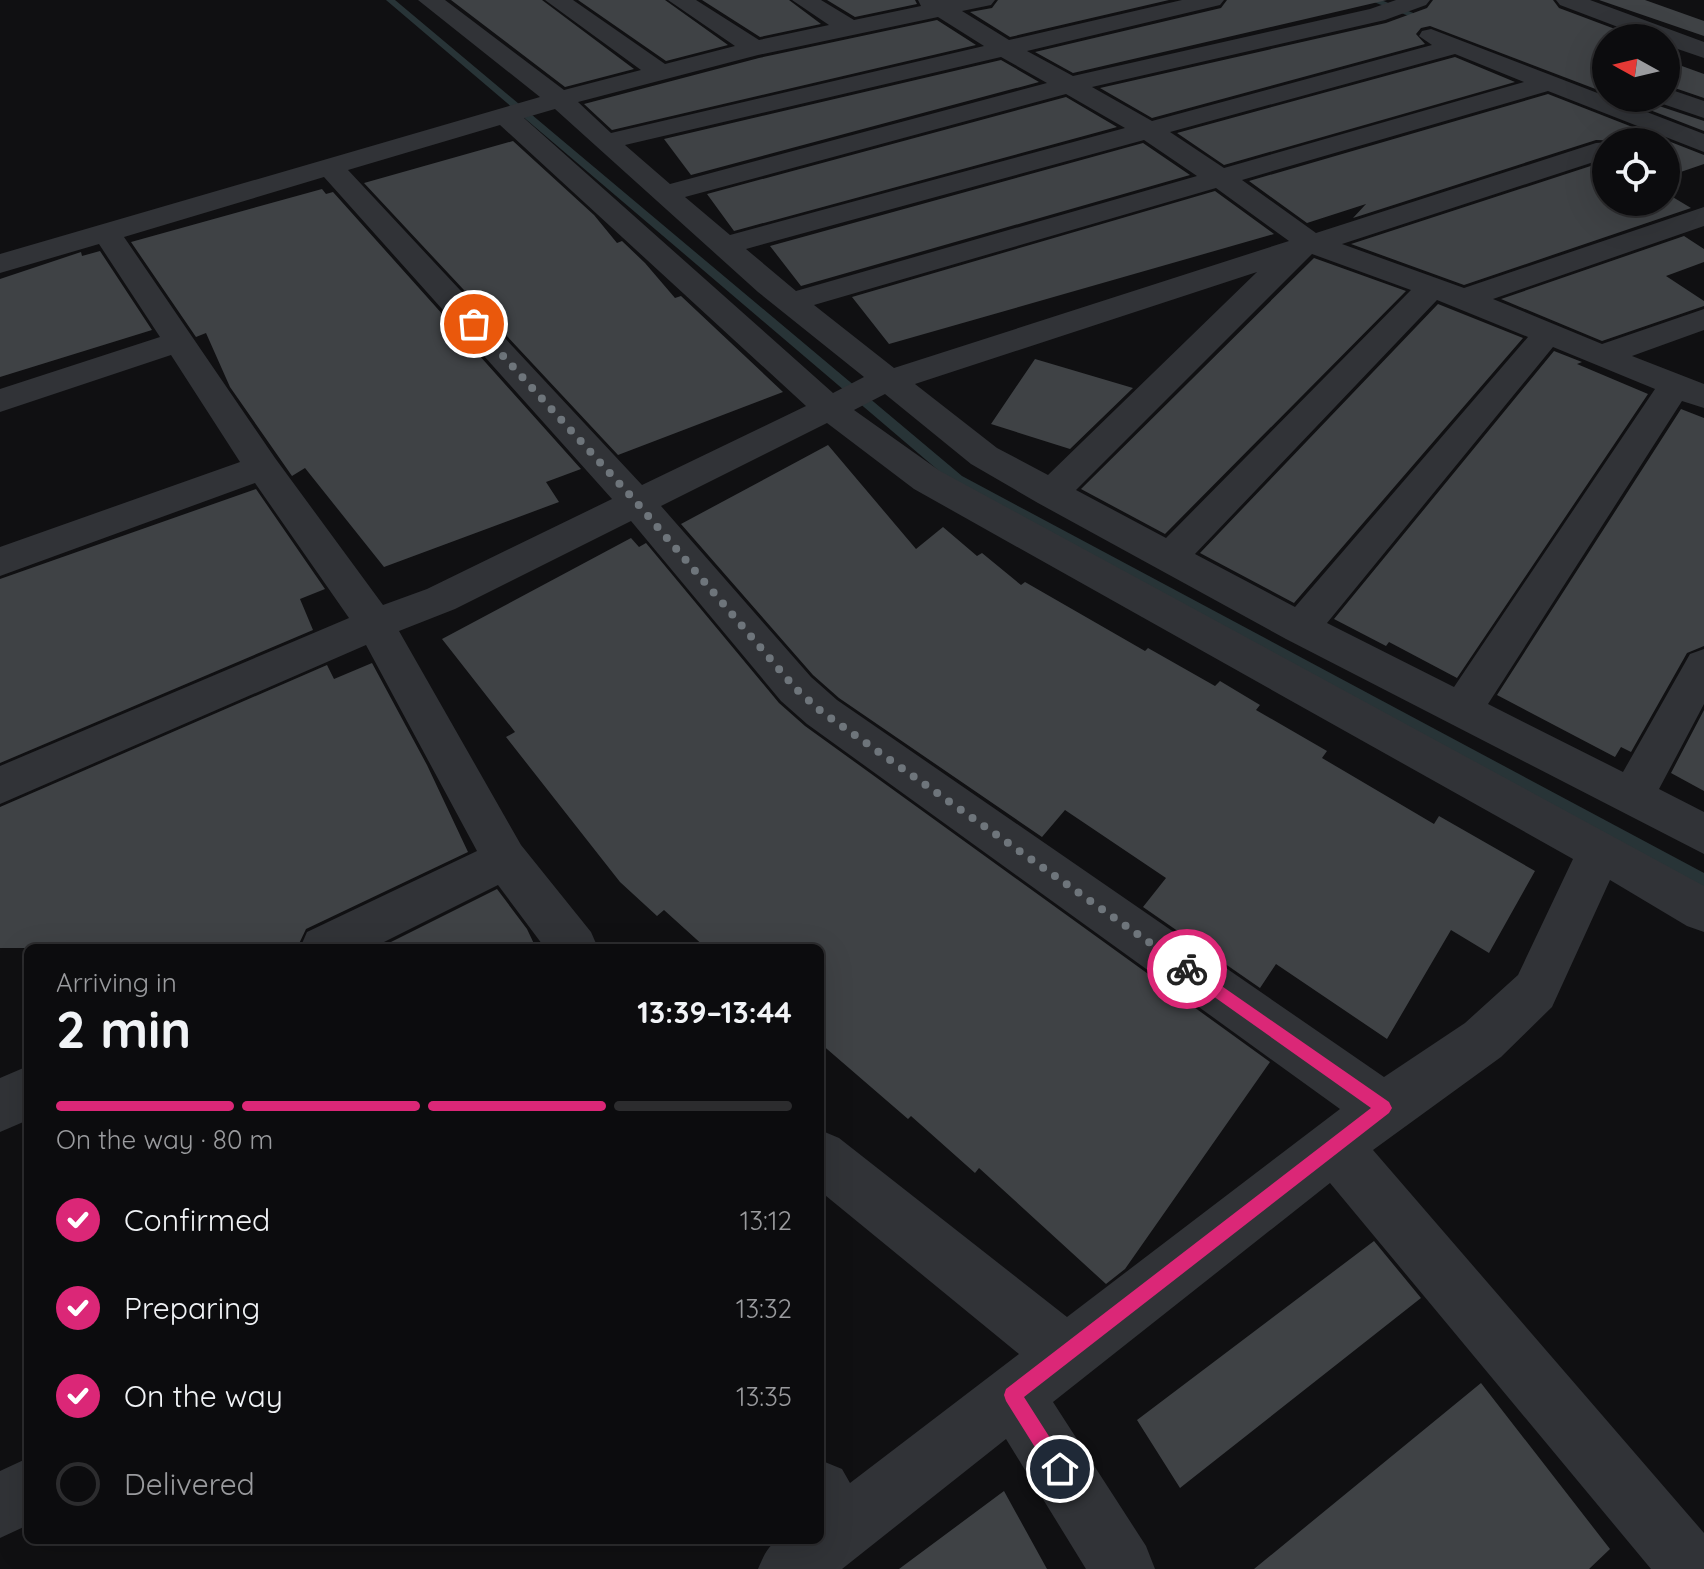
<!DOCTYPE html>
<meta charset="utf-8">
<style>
body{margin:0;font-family:Quicksand,sans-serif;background:#1a1a1c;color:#f1f3f6;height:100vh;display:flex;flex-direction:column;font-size:30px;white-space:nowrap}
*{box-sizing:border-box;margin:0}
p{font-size:26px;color:#9a9b9e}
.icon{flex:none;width:44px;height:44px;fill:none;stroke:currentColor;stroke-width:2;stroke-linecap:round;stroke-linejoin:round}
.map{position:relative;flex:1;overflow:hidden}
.panel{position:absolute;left:24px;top:944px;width:800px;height:600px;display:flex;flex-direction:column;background:#0c0c0e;border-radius:12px;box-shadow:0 8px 32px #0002,0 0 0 2px #2c2c2e}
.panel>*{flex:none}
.needle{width:52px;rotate:278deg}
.buttons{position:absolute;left:1592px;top:24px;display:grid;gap:16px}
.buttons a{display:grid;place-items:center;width:88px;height:88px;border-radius:50%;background:#0c0c0e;box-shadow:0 8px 32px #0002,0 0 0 2px #2c2c2e;font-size:40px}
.pin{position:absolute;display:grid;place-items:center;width:68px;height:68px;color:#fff;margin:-34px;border:4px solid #fff;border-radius:50%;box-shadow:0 2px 8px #0007}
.courier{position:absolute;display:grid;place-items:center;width:80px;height:80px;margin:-40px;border:6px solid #db2777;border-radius:50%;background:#fff;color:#222;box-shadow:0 2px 10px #0007}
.overview em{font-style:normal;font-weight:700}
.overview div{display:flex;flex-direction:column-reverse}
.overview{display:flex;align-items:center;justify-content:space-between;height:136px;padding:0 32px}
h1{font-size:52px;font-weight:700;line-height:60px}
.bar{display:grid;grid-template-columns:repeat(4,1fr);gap:12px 8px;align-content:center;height:96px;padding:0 32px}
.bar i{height:10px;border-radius:6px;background:#2c2c2e}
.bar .active{background:#db2777}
.bar p{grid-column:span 4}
ol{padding:0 32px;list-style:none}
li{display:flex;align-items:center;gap:24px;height:88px}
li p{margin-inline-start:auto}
li .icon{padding:8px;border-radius:50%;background:#db2777;color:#fff;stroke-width:4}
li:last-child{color:#9a9b9e}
li i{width:44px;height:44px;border:4px solid #2c2c2e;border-radius:50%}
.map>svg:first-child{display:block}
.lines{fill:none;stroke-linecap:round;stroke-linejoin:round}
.stream{fill:#283437;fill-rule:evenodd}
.building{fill:#3f4245}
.minor{fill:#313337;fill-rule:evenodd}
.route{fill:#db2777}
.done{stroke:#6e757b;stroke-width:8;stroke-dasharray:0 14.4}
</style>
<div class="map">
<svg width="1704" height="1569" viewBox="0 0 1704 1569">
<rect width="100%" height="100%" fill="#101012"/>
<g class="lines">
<path class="stream" d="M386,0H395L962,476L1704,873V889L952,482Z
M1369,0H1381L1433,21L1426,23Z"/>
</g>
<path class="building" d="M451,0H542L634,69L565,87Z
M578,0H665L728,45L666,61Z
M702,0H789L821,24L760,37Z
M827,0H915L917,4L855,17Z
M998,0H1169L1010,37L970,12L992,8Z
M1227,0H1387L1073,73L1035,52L1221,8Z
M1433,0H1553L1559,8L1639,38H1606V93L1430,26L1421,28L1416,34L1425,44L1152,118L1100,88L1386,23L1427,8Z
M1599,0H1645L1704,21V36Z
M937,20L976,45L612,130L584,104L759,58Z
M1666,48L1680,53L1668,61L1704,74V98L1666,85Z
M1455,57L1515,82L1224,165L1177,133Z
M1001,60L1039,82L691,175L664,139Z
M1548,94L1704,155V164L1666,177V142L1596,140L1353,218L1366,204L1307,223L1249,181Z
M1066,97L1117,127L734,231L707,194Z
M1619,98H1651L1656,105L1704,121V131Z
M513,141L594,215L617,243L622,241L645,263L675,298L681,296L783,392L618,455L364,183Z
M1143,143L1190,175L801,286L770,246Z
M1606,161V202H1666V193L1691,208L1464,285L1351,244Z
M322,189L326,194L333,192L581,469L546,482L559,502L384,567L305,468L292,476L230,387L206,333L196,337L131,242Z
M1215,191L1274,234L889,344L852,297Z
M1684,236L1704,249V262L1666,276L1704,301V306L1602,341L1501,299Z
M100,251L152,330L0,377V279L81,252L82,256Z
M1314,258L1406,291L1165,534L1081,489Z
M1438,304L1523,338L1294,603L1200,553Z
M1554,351L1582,362L1577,364L1648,394L1457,678L1389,642L1386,646L1334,619Z
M1035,359L1133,388L1070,449L991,424Z
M1681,409L1704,418V646L1687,653L1631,752L1621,747L1615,757L1497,695Z
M828,445L916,549L943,527L977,556L982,553L1021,585L1025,582L1145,651L1148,648L1215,686L1220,681L1260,705L1256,710L1327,751L1322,758L1434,824L1439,816L1535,871L1489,953L1451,930L1387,1039L1276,964L1260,988L1143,907L1166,878L1065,810L1042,837L839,698L813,675L681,524Z
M256,489L325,589L300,599L313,630L0,763V579Z
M631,538L639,547L646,543L779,703L805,726L1270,1062L1125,1269L1106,1284L979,1168L975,1173L911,1116L908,1119L820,1043V948H706L664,910L657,916L620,882L506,737L515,732L442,639Z
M372,663L427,765L468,852L306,929L297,948H0V807L327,665L334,679Z
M1704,710V791L1671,773Z
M497,889L527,929L536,948H379Z
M1374,1241L1421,1298L1180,1488L1137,1420Z
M1481,1383L1610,1549L1589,1569H1254Z
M1004,1491L1047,1569H899Z"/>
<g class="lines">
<path class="minor" d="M418,0H445L564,90L641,70L545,0H573L665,64L735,46L668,0H696L759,40L829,25L792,0H821L854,20L921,6L918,0H995L991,5L962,11L1009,40L1182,0H1224L1220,5L1027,51L1073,76L1370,9L1396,0H1430L1426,5L1385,20L1092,87L1152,121L1432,45L1419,36L1422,31L1431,29L1704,134V152L1548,91L1242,180L1316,233L1596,143L1611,142H1606V158L1342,244L1464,288L1704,207V226L1493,299L1602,344L1704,309V330L1632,356L1704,384V408L1682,401L1488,704L1623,772L1690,654L1704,649V704L1659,789L1704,812V854L1286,639L1038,503L971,464L885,394L854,410L940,471L1704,886V932L1687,926L1610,880L1552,1007L1501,1057L1373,1150L1704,1533V1569H1651L1330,1183L1053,1402L1146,1546L1155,1569H1086L1006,1439L842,1569H758C774,1530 782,1540 820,1540V1460L842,1469L850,1483L1019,1354L820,1191V1130L839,1138L1067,1317L1340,1109L807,724L781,701L631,521L455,609L399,631L521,845L591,932L598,948H545L498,885L372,948H300L307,932L477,851L366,645L0,804V766L349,618L255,483L0,576V547L240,462L171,355L0,412V389L160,337L99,244L0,273V254L540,97ZM938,17L984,46L611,133L578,102L758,55ZM1455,54L1524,82L1224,168L1170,132ZM1001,57L1047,83L670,184L625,145ZM1066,94L1125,128L730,235L685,197ZM555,109L758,292L864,377L833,393L524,118ZM500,125L806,406L642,485L348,170ZM1144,140L1197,176L796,291L746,249ZM324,177L612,499L427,589L383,605L275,458L124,237ZM1216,188L1289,241L894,368L814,305ZM1312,254L1411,290L1166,538L1076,490ZM1257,272L1048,475L997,448L915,384ZM1437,300L1528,337L1295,607L1195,554ZM1553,347L1655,389L1454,687L1327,623ZM827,423L914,489L1573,859L1518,975L1465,1023L1384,1077L837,700L811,677L661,506Z
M1556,0H1590L1704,42V58L1666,45V38H1647L1560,5Z
M1666,88L1704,101V118L1657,102L1654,98H1666Z
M28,1066V1120L0,1132V1078Z
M28,1458V1525L0,1538V1471Z"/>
</g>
<path class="route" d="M1187,962L1389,1102L1392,1108L1389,1113L1024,1397L1066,1463L1069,1469L1066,1476L1060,1479L1053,1476L1006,1401L1004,1395L1006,1389L1371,1108L1182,974L1180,969Z"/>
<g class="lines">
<path class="done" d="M474,324L637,503L796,689L822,712L1187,969"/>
</g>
</svg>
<div class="buttons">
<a><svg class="needle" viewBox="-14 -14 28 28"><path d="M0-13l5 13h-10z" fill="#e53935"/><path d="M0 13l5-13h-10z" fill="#9a9b9e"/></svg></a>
<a><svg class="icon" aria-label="locate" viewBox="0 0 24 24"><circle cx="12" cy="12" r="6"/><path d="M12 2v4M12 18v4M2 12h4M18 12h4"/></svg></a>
</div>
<div class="pin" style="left:474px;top:324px;background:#ea580c"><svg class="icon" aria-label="bag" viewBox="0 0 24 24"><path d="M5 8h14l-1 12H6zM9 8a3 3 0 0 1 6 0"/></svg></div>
<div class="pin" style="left:1060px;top:1469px;background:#1f2937"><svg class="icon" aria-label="home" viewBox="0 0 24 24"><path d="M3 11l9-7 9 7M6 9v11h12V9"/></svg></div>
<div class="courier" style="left:1187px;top:969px"><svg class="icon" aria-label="bike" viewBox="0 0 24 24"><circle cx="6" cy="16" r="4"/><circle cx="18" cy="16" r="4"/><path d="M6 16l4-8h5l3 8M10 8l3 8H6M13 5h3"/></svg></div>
<section class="panel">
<div class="overview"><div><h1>2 min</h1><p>Arriving in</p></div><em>13:39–13:44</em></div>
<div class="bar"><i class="active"></i><i class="active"></i><i class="active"></i><i></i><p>On the way · 80 m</p></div>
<ol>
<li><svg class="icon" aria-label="check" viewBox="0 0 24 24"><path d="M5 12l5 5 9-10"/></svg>Confirmed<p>13:12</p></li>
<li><svg class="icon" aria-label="check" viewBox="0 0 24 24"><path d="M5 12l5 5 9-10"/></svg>Preparing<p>13:32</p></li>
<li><svg class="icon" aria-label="check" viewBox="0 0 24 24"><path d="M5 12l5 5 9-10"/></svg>On the way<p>13:35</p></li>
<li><i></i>Delivered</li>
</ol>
</section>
</div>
